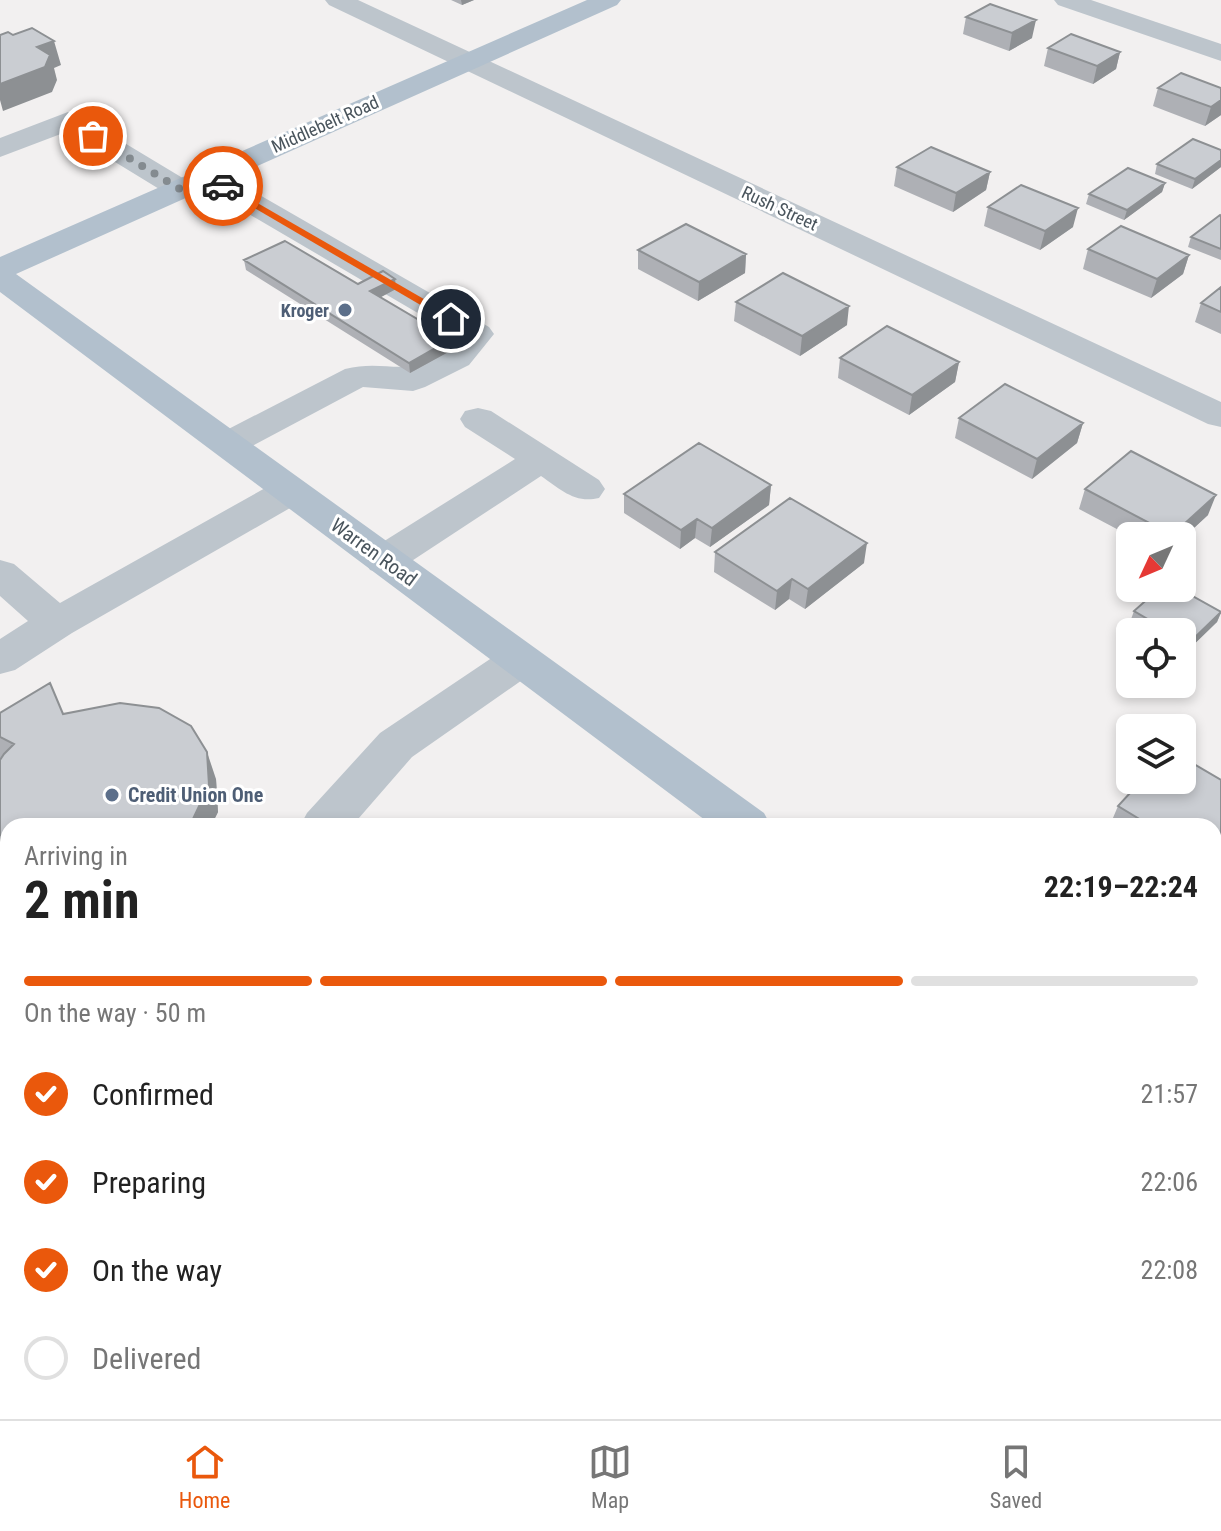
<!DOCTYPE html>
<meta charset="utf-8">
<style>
body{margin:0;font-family:"Roboto Condensed",sans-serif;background:#f6f6f6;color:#222;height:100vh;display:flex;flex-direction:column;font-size:30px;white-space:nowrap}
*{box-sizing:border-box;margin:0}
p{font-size:26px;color:#767676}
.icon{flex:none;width:44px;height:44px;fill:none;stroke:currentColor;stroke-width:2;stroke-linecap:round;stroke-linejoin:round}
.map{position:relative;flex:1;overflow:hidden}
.sheet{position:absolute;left:0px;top:818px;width:1222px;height:602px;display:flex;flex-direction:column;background:#fff;border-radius:24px 24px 0 0;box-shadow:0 4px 12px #0003}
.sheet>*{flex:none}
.needle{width:52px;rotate:226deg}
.buttons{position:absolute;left:1116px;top:522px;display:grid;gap:16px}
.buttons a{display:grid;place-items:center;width:80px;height:80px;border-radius:12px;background:#fff;box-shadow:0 4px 12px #0003;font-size:40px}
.pin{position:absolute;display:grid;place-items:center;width:68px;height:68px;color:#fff;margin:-34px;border:4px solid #fff;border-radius:50%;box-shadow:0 2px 8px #0007}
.courier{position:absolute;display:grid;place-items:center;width:80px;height:80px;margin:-40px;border:6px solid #ea580c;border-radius:50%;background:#fff;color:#222;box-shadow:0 2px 10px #0007}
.overview em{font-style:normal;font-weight:700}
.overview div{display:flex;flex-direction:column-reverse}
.overview{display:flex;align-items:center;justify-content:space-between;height:136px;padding:0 24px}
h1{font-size:52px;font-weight:700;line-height:60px}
.bar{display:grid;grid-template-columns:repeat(4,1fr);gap:12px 8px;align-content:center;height:96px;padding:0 24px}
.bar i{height:10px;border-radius:6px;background:#e0e0e0}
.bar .current{background:#ea580c}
.bar p{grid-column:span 4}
ol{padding:0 24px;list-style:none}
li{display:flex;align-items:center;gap:24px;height:88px}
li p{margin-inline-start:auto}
li .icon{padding:8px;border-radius:50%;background:#ea580c;color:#fff;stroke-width:4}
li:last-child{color:#767676}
li i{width:44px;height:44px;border:4px solid #e0e0e0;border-radius:50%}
.tab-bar{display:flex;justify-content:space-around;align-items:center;height:112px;border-top:2px solid #e0e0e0;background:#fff;font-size:22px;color:#767676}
.tab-bar a{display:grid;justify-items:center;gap:4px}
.tab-bar .current{color:#ea580c}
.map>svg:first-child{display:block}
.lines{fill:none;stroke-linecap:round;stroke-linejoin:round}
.minor{fill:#bdc5cc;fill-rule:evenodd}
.major{fill:#b2c0cd;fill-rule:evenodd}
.wall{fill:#aeb0b5}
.shaded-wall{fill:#8d9093}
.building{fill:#cacdd2;stroke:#8d9093;stroke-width:2}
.route{fill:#ea580c}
.done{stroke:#848b90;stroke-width:8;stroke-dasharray:0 14.4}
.service-dot{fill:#5c6f8a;stroke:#fff;stroke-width:3}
.labels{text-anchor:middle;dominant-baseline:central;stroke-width:6;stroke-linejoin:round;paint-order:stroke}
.far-street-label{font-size:18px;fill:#49545c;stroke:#fff}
.far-service-label{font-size:18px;font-weight:bold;fill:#4e5e75;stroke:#fff;text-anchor:end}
.street-label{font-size:20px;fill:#49545c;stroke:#fff}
.service-label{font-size:20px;font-weight:bold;fill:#4e5e75;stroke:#fff;text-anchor:start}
</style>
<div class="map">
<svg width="1221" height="1419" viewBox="0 0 1221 1419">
<rect width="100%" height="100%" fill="#f2f0f0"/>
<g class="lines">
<path class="minor" d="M325,0H358L1221,402V427L1208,424L329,5Z
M1054,0H1091L1221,44V61L1058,5Z
M68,112L78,115L191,183L195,189L191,195L180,198L169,195L66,132L0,157V138Z
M207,168L218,171L489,327L494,334L469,365L425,387L413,391L363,387L241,452L228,456L215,452L210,444L215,436L345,369C392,357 415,386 457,336L196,183L192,177L196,171Z
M478,408L491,411L599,480L605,489L599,498C575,504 560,489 541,476L398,570L384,574L370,570L364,560L370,550L515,459L465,427L460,419L465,411Z
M290,479L304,482L309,491L304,500L72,633L15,670L0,674V639L28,621L0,596V560L14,564L60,603L276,482Z
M520,645L535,649L541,660L535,671L412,757L352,826H300L307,813L380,733L505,649Z
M8,1014V1063L0,1066V1016Z
M449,1412H516L513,1419H447Z"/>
<path class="major" d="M587,0H621L617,5L16,274L764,813L771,826H713L0,292V257Z
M1214,1141L1221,1144V1200L1214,1197Z"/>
</g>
<path class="wall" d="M451,0H474L462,5Z
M966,17L1032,38L1009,51L963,34Z
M1048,48L1120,52L1116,69L1093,84L1044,66Z
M1158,88H1221V115L1205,126L1153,106Z
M1221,150V167L1192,189L1155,174L1157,164Z
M897,167L990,172L986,190L953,212L894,186Z
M1165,183L1162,192L1124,220L1086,204L1089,194Z
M988,207L1073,227L1040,250L984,226Z
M1221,216V260L1188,247L1191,237Z
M1088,249L1189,255L1183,274L1151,298L1083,269Z
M638,250L746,254L745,273L698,301L638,269Z
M244,260L358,284L395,279L396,289L380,297L451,339L452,350L410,373L246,270Z
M1221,287V334L1195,322L1201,303Z
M736,302L847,325L800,356L734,321Z
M840,358L959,362L955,382L909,415L838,378Z
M959,418L1083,423L1077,443L1032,479L955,438Z
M771,485L769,505L710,547L695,538L680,549L624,513V494Z
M1085,489L1208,515L1182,539V536H1130L1079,509Z
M715,552L864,563L805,609L789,599L775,610L714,572Z
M1134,611L1221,613L1217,622L1185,653L1182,651V632H1148L1130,622Z
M0,713L63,714L216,779L218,812L211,826H8V873L0,858V760L1,758H0Z
M1221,780V888L1217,892L1214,890V826H1112L1110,825L1118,806Z"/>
<path class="shaded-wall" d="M461,0H474L462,5Z
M1036,20L1032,38L1009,51L1012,33Z
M54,41L61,65L54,68L57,80L52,92L3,111L0,100V84L37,47Z
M1120,52L1116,69L1093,84L1097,66Z
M1221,100V115L1205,126L1211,107Z
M1221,160V167L1192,189L1195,179Z
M990,172L986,190L953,212L956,193Z
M1165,183L1162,192L1124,220L1127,210Z
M1078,208L1073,227L1040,250L1045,231Z
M746,254L745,273L698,301L699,282Z
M1189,255L1183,274L1151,298L1157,279Z
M395,279L396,289L372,302L370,291Z
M849,306L847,325L800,356L802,336Z
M451,339L452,350L410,373L409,363Z
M959,362L955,382L909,415L912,395Z
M1083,423L1077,443L1032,479L1037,459Z
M771,485L769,505L710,547L712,528Z
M1216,495L1208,515L1182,539V536H1171Z
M697,519L695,538L680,549L681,530Z
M867,543L864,563L805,609L808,589Z
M792,579L789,599L775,610L777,591Z
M1221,612L1217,622L1185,653L1189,643Z
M207,752L216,779L218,812L211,826H185Z
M5,972L8,977V995L0,1001V975Z"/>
<path class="building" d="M990,4L1036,20L1012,33L966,17Z
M32,28L54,41L37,47L50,55L45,67L0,84V35L8,32L13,35Z
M1071,34L1120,52L1097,66L1048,48Z
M1181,73L1221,88V100L1211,107L1158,88Z
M1193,139L1221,150V160L1195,179L1157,164Z
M931,147L990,172L956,193L897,167Z
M1128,168L1165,183L1127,210L1089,194Z
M1021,185L1078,208L1045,231L988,207Z
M1220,215L1221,216V249L1191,237Z
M686,224L746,254L699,282L638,250Z
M1121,226L1189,255L1157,279L1088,249Z
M285,241L358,284L383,271L395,279L370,291L451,339L409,363L244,260Z
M783,273L849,306L802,336L736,302Z
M1221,287V312L1201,303Z
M887,326L959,362L912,395L840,358Z
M1005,384L1083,423L1037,459L959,418Z
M699,443L771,485L712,528L697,519L681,530L624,494Z
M1131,451L1216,495L1172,535L1085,489Z
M790,498L867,543L808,589L792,579L777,591L715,552Z
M1160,588H1178L1221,612L1189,643L1182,639V632H1170L1134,611Z
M50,683L63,714L120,703L159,708L191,726L207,752L209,785L193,819L185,826H8V858L0,853V760L4,754L14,744L0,737V713Z
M1182,757L1221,780V869L1214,865V826H1151L1118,806L1142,780H1182Z
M0,966L5,972L0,975Z
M8,1210V1307L0,1295V1216Z
M8,1374V1412H65L70,1419H0V1381Z
M772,1412H846L854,1419H766Z
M1090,1412H1108L1116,1419H1085Z"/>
<path class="route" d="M223,183L455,317L456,319L448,321L220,188Z"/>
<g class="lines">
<path class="done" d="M93,136L180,189L207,177L223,186"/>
</g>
<g class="service-dot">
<circle cx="345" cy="310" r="8"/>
<circle cx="112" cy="795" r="8"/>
</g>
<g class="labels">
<g class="far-street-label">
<text transform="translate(325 124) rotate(-24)">Middlebelt Road</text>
<text transform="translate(780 208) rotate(25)">Rush Street</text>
</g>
<g class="far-service-label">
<text x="329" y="310">Kroger</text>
</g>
<g class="street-label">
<text transform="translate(374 552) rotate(36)">Warren Road</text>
</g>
<g class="service-label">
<text x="128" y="795">Credit Union One</text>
</g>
</g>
</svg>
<div class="buttons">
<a><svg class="needle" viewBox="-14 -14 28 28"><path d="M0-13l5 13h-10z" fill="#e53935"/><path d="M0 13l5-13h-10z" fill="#767676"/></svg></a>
<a><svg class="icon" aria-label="locate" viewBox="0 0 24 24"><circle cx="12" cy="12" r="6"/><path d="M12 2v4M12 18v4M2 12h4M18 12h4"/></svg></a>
<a><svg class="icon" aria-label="layers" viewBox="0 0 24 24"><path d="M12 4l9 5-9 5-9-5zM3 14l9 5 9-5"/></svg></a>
</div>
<div class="pin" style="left:93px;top:136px;background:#ea580c"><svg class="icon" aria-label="bag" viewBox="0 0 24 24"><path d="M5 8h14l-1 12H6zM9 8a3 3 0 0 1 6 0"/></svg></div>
<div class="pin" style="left:451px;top:319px;background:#1f2937"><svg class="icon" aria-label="home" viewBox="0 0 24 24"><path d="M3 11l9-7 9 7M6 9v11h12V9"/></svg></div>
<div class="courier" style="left:223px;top:186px"><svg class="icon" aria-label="car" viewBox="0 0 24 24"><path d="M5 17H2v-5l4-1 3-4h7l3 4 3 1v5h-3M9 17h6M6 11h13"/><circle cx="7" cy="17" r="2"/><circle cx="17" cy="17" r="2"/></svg></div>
<section class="sheet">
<div class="overview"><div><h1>2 min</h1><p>Arriving in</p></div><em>22:19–22:24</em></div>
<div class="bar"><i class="current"></i><i class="current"></i><i class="current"></i><i></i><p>On the way · 50 m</p></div>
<ol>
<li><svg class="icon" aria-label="check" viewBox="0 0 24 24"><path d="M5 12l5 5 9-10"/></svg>Confirmed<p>21:57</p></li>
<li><svg class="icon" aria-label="check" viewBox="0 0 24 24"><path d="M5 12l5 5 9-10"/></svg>Preparing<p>22:06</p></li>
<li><svg class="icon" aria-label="check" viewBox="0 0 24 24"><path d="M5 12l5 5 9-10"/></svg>On the way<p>22:08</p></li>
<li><i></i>Delivered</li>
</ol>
</section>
</div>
<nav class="tab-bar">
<a class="current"><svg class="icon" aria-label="home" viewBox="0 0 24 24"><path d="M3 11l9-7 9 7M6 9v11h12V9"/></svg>Home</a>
<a><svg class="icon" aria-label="map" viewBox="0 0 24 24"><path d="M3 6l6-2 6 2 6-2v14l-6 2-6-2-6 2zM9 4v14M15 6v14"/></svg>Map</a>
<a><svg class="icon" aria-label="saved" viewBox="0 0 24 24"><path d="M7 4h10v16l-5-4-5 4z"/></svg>Saved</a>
</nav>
